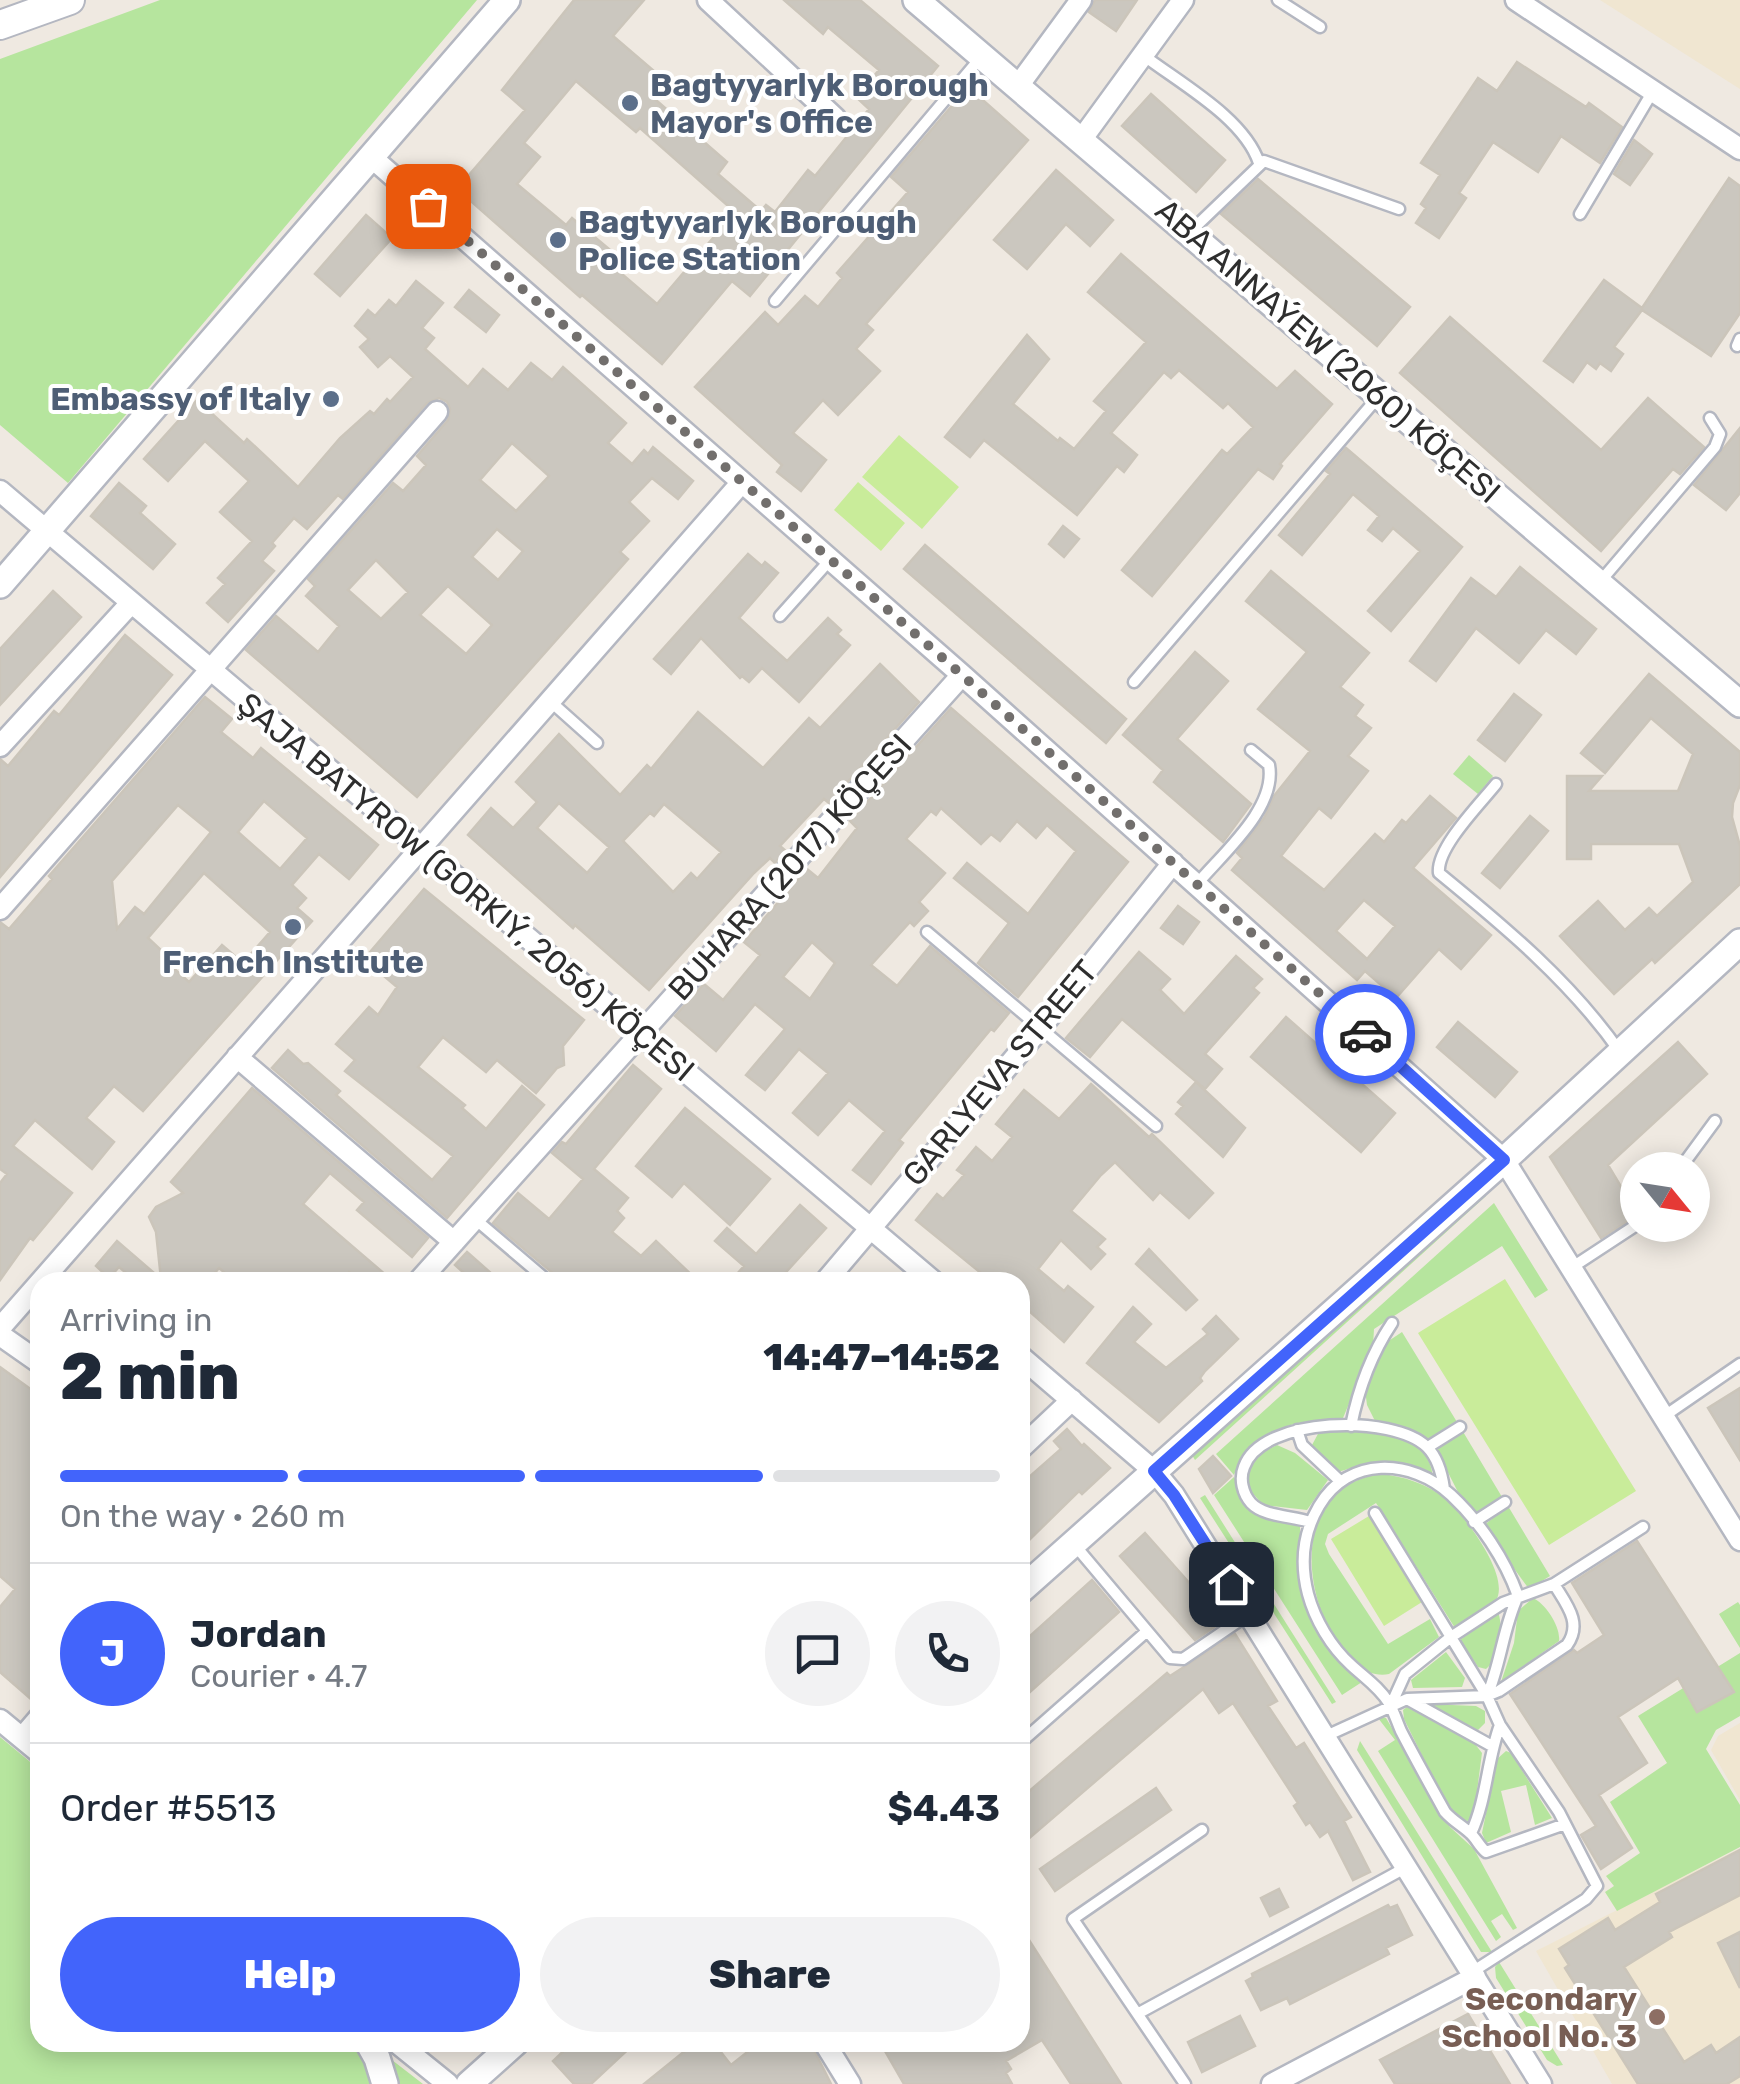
<!DOCTYPE html>
<meta charset="utf-8">
<style>
body{margin:0;font-family:Rubik,sans-serif;background:#f2f2f3;color:#1f2937;height:100vh;display:flex;flex-direction:column;font-size:38px;white-space:nowrap}
*{box-sizing:border-box;margin:0}
p{font-size:32px;color:#747a83}
.icon{flex:none;width:55px;height:55px;fill:none;stroke:currentColor;stroke-width:2;stroke-linecap:round;stroke-linejoin:round}
.map{position:relative;flex:1;overflow:hidden}
.details{position:absolute;left:30px;top:1272px;width:1000px;height:780px;display:flex;flex-direction:column;background:#fff;border-radius:30px;box-shadow:0 5px 25px #0003}
.details>*{flex:none}
.needle{width:65px;rotate:120deg}
.tools{position:absolute;left:1620px;top:1152px;display:grid;gap:20px}
.tools a{display:grid;place-items:center;width:90px;height:90px;border-radius:50%;background:#fff;box-shadow:0 5px 25px #0003;font-size:50px}
.pin{position:absolute;display:grid;place-items:center;width:85px;height:85px;color:#fff;margin:-42px;border-radius:20px;box-shadow:0 5px 15px #0006}
.courier{position:absolute;display:grid;place-items:center;width:100px;height:100px;margin:-50px;border:8px solid #4264fb;border-radius:50%;background:#fff;color:#222;box-shadow:0 2px 12px #0007}
.head em{font-style:normal;font-weight:800}
.head div{display:flex;flex-direction:column-reverse}
.head{display:flex;align-items:center;justify-content:space-between;height:170px;padding:0 30px}
h1{font-size:65px;font-weight:800;line-height:75px}
.bar{display:grid;grid-template-columns:repeat(4,1fr);gap:15px 10px;align-content:center;height:120px;padding:0 30px}
.bar i{height:12px;border-radius:8px;background:#e0e1e3}
.bar .on{background:#4264fb}
.bar p{grid-column:span 4}
.line{display:flex;align-items:center;gap:25px;padding:0 30px;border-top:2px solid #e0e1e3}
.line div{flex:1}
.round{display:grid;place-items:center;flex:none;width:105px;height:105px;border-radius:52px;background:#f2f2f3}
.button{display:flex;gap:20px;margin-top:auto;padding:20px 30px}
.button a{flex:1;height:115px;border-radius:60px;background:#4264fb;color:#fff;font-size:40px;font-weight:800;line-height:115px;text-align:center}
.button a+a{background:#f2f2f3;color:#1f2937}
.map>svg:first-child{display:block}
.education{fill:#f0e6d1}
.green{fill:#b6e59e}
.pitch{fill:#c9ec9a}
.building{fill:#cbc7bf;stroke:#cbc5ba;stroke-width:2.5;fill-rule:evenodd}
.lines{fill:none;stroke-linecap:round;stroke-linejoin:round}
.service-casing{stroke:#b4b7c1;stroke-width:15}
.minor-casing{stroke:#b4b7c1;stroke-width:25}
.tertiary-casing{stroke:#b4b7c1;stroke-width:30}
.secondary-casing{stroke:#b4b7c1;stroke-width:32}
.service{stroke:#fff;stroke-width:10}
.minor{stroke:#fff;stroke-width:20}
.tertiary{stroke:#fff;stroke-width:25}
.secondary{stroke:#fff;stroke-width:28}
.done{stroke:#726f6d;stroke-width:10;stroke-dasharray:0 18}
.route{stroke:#4264fb;stroke-width:12}
.service-dot{fill:#5c6f8a;stroke:#fff;stroke-width:4}
.education-dot{fill:#8d6e63;stroke:#fff;stroke-width:4}
.labels{text-anchor:middle;dominant-baseline:central;stroke-width:8;stroke-linejoin:round;paint-order:stroke}
.service-label{font-size:32px;font-weight:bold;fill:#4e5e75;stroke:#fff;text-anchor:start}
.street-label{font-size:32px;fill:#2e2e2e;stroke:#fff}
.education-label{font-size:32px;font-weight:bold;fill:#785e54;stroke:#fff;text-anchor:end}
</style>
<div class="map">
<svg width="1740" height="2084" viewBox="0 0 1740 2084">
<rect width="100%" height="100%" fill="#efe9e1"/>
<path class="education" d="M1600,0H1740V89Z
M1740,1723V1800L1711,1750L1718,1736Z
M1740,1848V2084H1612L1536,1951Z"/>
<path class="green" d="M160,0H477L68,483L0,425V59Z
M1469,755L1493,776L1478,794L1453,774Z
M1482,1192L1486,1196L1195,1460L1192,1455Z
M1494,1203L1548,1290L1535,1298L1502,1246L1374,1329L1373,1346L1343,1418C1332,1421 1322,1420 1311,1421C1279,1424 1244,1444 1234,1475L1216,1454Z
M1402,1332L1457,1422L1429,1441L1396,1425L1376,1423L1367,1405L1365,1390L1387,1342Z
M1462,1430L1502,1497L1474,1515L1460,1496L1435,1447Z
M1334,1431C1370,1431 1429,1430 1433,1477L1384,1463L1365,1464L1338,1472L1318,1456L1312,1445L1319,1432Z
M1277,1445L1295,1453L1328,1480L1307,1510L1263,1505L1248,1488L1246,1471L1257,1455Z
M1380,1474C1404,1476 1427,1484 1446,1499C1464,1515 1513,1578 1495,1602C1486,1612 1467,1621 1455,1628L1376,1503L1328,1534L1325,1544L1329,1554L1388,1644L1430,1619L1439,1637L1389,1674C1325,1688 1257,1493 1380,1474Z
M1234,1477L1249,1508L1300,1525C1301,1595 1304,1636 1362,1682L1342,1695L1214,1495Z
M1205,1495L1336,1702L1332,1704L1200,1498Z
M1508,1506L1550,1576L1529,1589L1483,1526Z
M1533,1598C1546,1604 1561,1627 1559,1641L1501,1682L1514,1643L1518,1611Z
M1738,1602L1740,1605V1648L1719,1614Z
M1498,1612C1504,1628 1500,1658 1486,1669L1478,1667L1460,1640Z
M1446,1652L1465,1678L1462,1687L1413,1688L1411,1680Z
M1740,1653V1716L1716,1730L1706,1749L1740,1805V1847L1617,1911L1605,1892L1614,1886L1606,1876L1640,1853L1610,1802L1667,1763L1638,1716Z
M1428,1704L1476,1706L1485,1711V1723L1478,1730L1472,1728Z
M1407,1707L1475,1744L1482,1753L1474,1814L1468,1821L1459,1819L1448,1808L1404,1719L1403,1710Z
M1380,1716L1386,1718L1450,1827L1474,1849L1517,1928L1513,1930L1502,1914L1491,1921L1501,1937L1496,1941L1378,1751L1395,1740L1378,1718Z
M0,1737L40,1770V2042L370,2043L423,2084H0Z
M1360,1741L1492,1952H1481L1357,1750Z
M1506,1751L1511,1753L1552,1818L1535,1825L1526,1785L1501,1791L1511,1832L1486,1843L1482,1833L1497,1759Z
M1499,1962L1563,2065L1557,2066L1547,2060L1496,1978L1495,1967Z"/>
<path class="pitch" d="M899,435L959,487L922,529L862,477Z
M858,482L905,523L881,551L834,510Z
M1505,1279L1636,1491L1549,1545L1418,1333Z
M1369,1516L1422,1602L1384,1626L1331,1539Z"/>
<path class="building" d="M574,0H644L613,36L662,78L649,94L727,162L718,174L761,211L766,205L775,212L808,170L815,176L869,109L856,97L879,70L828,27L823,34L784,0H860L938,66L750,296L732,281L662,364L582,295L580,297L457,189L525,110L502,90ZM576,81L636,132L640,128L735,212L657,304L609,263L616,255L572,218L566,225L517,184L540,157L524,143Z
M1095,0H1137L1116,31L1089,12Z
M1517,62L1586,107L1589,103L1622,127L1600,163L1561,136L1538,172L1493,142L1459,193L1466,198L1439,238L1416,223L1426,208L1421,204L1440,175L1421,163L1478,78L1497,91Z
M968,87L1028,140L866,324L873,330L856,349L880,371L838,415L823,400L793,433L826,460L801,491L777,472L782,465L695,387L765,312L778,325L805,296L818,307L842,278L837,273L908,192L891,177Z
M1151,94L1225,160L1196,192L1122,126Z
M1634,140L1652,154L1630,185L1614,174Z
M1056,170L1113,220L1090,246L1066,224L1027,269L994,240Z
M1729,178L1740,186V313L1711,356L1642,310L1614,347L1623,354L1611,371L1600,363L1596,369L1587,362L1573,382L1544,361L1604,280L1642,308Z
M1258,179L1410,307L1377,346L1221,214Z
M366,215L392,238L340,296L315,274Z
M1121,254L1277,389L1295,371L1332,404L1280,464L1282,466L1273,479L1258,469L1152,596L1122,570L1222,450L1227,454L1253,427L1228,403L1223,408L1179,370L1171,378L1164,372L1111,433L1137,455L1124,472L1117,466L1077,515L984,440L970,457L945,437L1027,335L1049,359L1013,404L1058,441L1060,438L1074,449L1106,411L1094,401L1146,342L1088,292Z
M416,281L443,303L422,328L434,338L425,349L468,387L483,369L508,390L531,363L552,380L563,367L626,423L608,443L632,464L644,450L648,454L653,447L693,481L678,499L652,478L629,502L649,521L620,552L628,559L417,797L246,650L276,616L318,652L339,626L306,596L315,586L308,579L393,483L403,491L426,465L417,456L448,420L450,409L447,402L439,398L427,403L343,499L338,495L307,529L294,518L272,543L275,546L262,561L274,571L228,622L207,603L225,584L218,578L252,541L220,512L249,481L205,441L168,481L144,459L197,400L244,443L247,439L298,487L340,438L370,411L374,414L387,399L390,402L413,377L390,356L378,367L360,347L369,339L355,326L368,310L375,316L389,300L396,306ZM512,443L549,476L516,511L480,480ZM497,529L523,551L498,580L472,557ZM376,560L408,592L381,619L348,590ZM448,586L492,625L466,654L420,615Z
M469,290L499,315L486,332L455,307Z
M1450,317L1601,450L1648,398L1704,447L1680,474L1673,469L1601,551L1400,373Z
M1740,428V493L1726,510L1694,485Z
M1346,448L1462,547L1391,631L1368,611L1420,551L1393,528L1382,541L1368,530L1379,516L1353,494L1302,555L1279,535L1330,474L1326,471Z
M119,483L146,506L140,513L175,544L153,569L91,516Z
M1063,526L1079,539L1064,557L1049,544Z
M925,545L1126,719L1106,743L904,569Z
M748,554L762,566L765,562L778,573L739,618L787,661L828,618L841,630L837,634L850,645L799,702L762,668L749,682L742,676L740,678L701,638L671,674L654,659Z
M1520,567L1596,629L1576,654L1546,630L1519,663L1476,628L1436,681L1410,661L1471,578L1496,597Z
M1271,571L1369,653L1340,687L1363,705L1355,716L1371,728L1348,756L1368,771L1331,818L1319,808L1281,856L1324,890L1375,834L1384,842L1402,820L1406,823L1430,796L1456,818L1413,868L1491,935L1461,969L1439,949L1396,998L1365,971L1357,980L1232,870L1242,858L1237,853L1264,818L1274,796L1310,751L1258,709L1307,652L1246,601ZM1364,900L1395,926L1367,959L1336,931Z
M53,591L81,617L0,705V649Z
M125,635L172,675L0,877V759L8,766L54,711L59,715Z
M1195,652L1228,681L1177,739L1251,804L1223,842L1154,782L1163,770L1123,735Z
M880,664L919,702L829,803L824,799L780,846L786,851L775,863L770,858L754,873L649,990L575,925L573,928L468,835L491,808L513,828L537,802L516,782L559,734L620,795L647,765L651,769L698,712L763,768L809,718L820,728ZM559,803L609,847L587,873L537,828ZM664,804L721,852L697,879L691,873L673,892L623,841L650,813L654,816Z
M1649,674L1740,752V785L1733,803L1732,817L1740,846V884L1655,963L1652,959L1614,994L1560,936L1598,901L1625,930L1649,908L1657,916L1693,882L1679,844H1591V859H1567V776H1602L1589,791H1678L1693,754L1651,718L1605,773L1581,753Z
M1514,694L1541,715L1505,761L1478,740Z
M205,697L232,719L221,732L253,758L261,748L378,845L349,879L319,854L292,885L306,898L297,908L312,921L143,1111L114,1086L86,1118L114,1142L92,1169L35,1120L13,1146L72,1193L33,1240L30,1238L0,1280V1183L7,1174L0,1169V922L9,929L52,879L49,876ZM264,801L307,838L280,869L238,832ZM178,805L211,832L144,914L135,907L117,929L112,881ZM204,873L270,932L243,963L222,945L189,982L161,957L164,953L148,938Z
M951,708L1128,862L1018,997L978,963L1009,923L954,878L967,863L1028,914L1076,851L1047,825L1036,838L1017,821L1000,841L991,834L981,844L941,808L936,815L931,811L906,839L945,873L919,902L928,911L914,926L910,922L871,965L897,986L930,946L1009,1013L994,1031L991,1029L899,1140L903,1143L871,1184L853,1170L885,1131L849,1100L818,1135L793,1113L828,1073L799,1049L765,1090L746,1075L785,1029L755,1004L716,1051L675,1016L704,984L723,1000L760,955L744,942L807,869L818,878L857,828L850,821ZM812,942L835,963L810,999L783,977Z
M1530,816L1548,831L1500,888L1482,873Z
M424,889L584,1020L563,1046L564,1065L557,1068L536,1093L497,1060L486,1072L443,1037L418,1067L465,1105L462,1108L486,1129L522,1086L544,1105L447,1218L272,1068L288,1050L303,1064L308,1063L340,1091L336,1095L432,1180L453,1156L345,1071L355,1060L336,1044L369,1007L378,1015L397,987L364,959Z
M1178,906L1199,922L1183,944L1161,928Z
M1139,952L1170,979L1160,990L1184,1014L1236,956L1262,979L1253,988L1259,993L1205,1054L1222,1069L1205,1089L1122,1019L1090,1057L1066,1038Z
M1286,1017L1395,1113L1361,1152L1251,1057Z
M1458,1022L1517,1072L1495,1097L1437,1047Z
M1678,1042L1707,1074L1608,1165L1638,1215L1601,1238L1550,1157Z
M633,1065L661,1089L594,1169L628,1198L617,1211L624,1218L612,1232L641,1256L656,1241L699,1282H558L555,1275L493,1223L518,1193L549,1219L583,1179L552,1153L562,1142L566,1144Z
M1196,1082L1245,1128L1223,1157L1176,1114L1183,1106L1178,1102Z
M1091,1084L1149,1137L1152,1134L1213,1193L1189,1218L1160,1192L1153,1200L1115,1162L1101,1175L1071,1211L1105,1239L1097,1247L1105,1254L1091,1269L1061,1240L1038,1269L1064,1291L1068,1286L1093,1307L1064,1342L1020,1303V1282H992L916,1220L937,1194L943,1199L964,1175L957,1170L976,1147L992,1161L1012,1137L996,1124L1024,1090L1059,1119Z
M252,1088L428,1238L412,1257L357,1210L364,1202L330,1173L303,1204L394,1282H361L349,1272L341,1282H236L219,1268L207,1282H137L119,1267L109,1278L96,1266L117,1241L161,1279L156,1232L149,1217L156,1207L183,1193L171,1182Z
M685,1108L770,1179L730,1225L684,1183L672,1197L636,1166Z
M800,1205L826,1228L777,1282H730L744,1266L715,1241L727,1228L756,1254Z
M1149,1249L1197,1300L1186,1310L1136,1264Z
M467,1252L501,1282H474L455,1265Z
M1133,1307L1151,1324L1134,1342L1166,1368L1208,1334L1203,1329L1216,1316L1238,1339L1205,1371L1200,1378L1202,1381L1159,1422L1087,1363Z
M0,1367L40,1396V1691L32,1700L0,1672V1607L15,1589L0,1576Z
M1740,1388V1460L1708,1408Z
M1067,1429L1082,1446L1084,1444L1110,1468L1082,1494L1079,1491L1020,1549V1485L1061,1449L1054,1441Z
M1213,1456L1231,1476L1213,1493L1199,1469Z
M1145,1533L1223,1621L1195,1640L1120,1556Z
M1637,1541L1734,1692L1697,1712L1678,1678L1618,1717L1647,1763L1599,1795L1632,1848L1601,1869L1581,1835L1596,1826L1510,1694L1574,1650L1577,1653L1604,1635L1572,1583Z
M1092,1580L1119,1612L1020,1701V1645Z
M1235,1634L1277,1701L1268,1706L1296,1748L1304,1743L1351,1817L1344,1821L1370,1872L1353,1880L1328,1831L1320,1837L1310,1822L1306,1825L1294,1806L1298,1803L1233,1703L1219,1713L1203,1689L1020,1846V1799L1167,1673L1170,1676Z
M1156,1788L1171,1810L1055,1891L1040,1869Z
M1740,1850V1895L1669,1932L1672,1937L1624,1967L1684,2062L1711,2045L1716,2053L1740,2037V2076L1727,2084H1638L1565,1968L1569,1965L1559,1949L1608,1918L1615,1930L1660,1902L1656,1894Z
M1279,1889L1288,1907L1270,1916L1261,1898Z
M1388,1905L1390,1908L1397,1905L1412,1935L1386,1948L1389,1954L1290,2004L1287,1998L1261,2010L1246,1981L1253,1977L1252,1974Z
M1020,1926L1121,2084H1071L1042,2040L1006,2061L1011,2069L1006,2073L1012,2084H904L885,2051L901,2042H1020V2011L1026,2007L1020,1997Z
M1740,1932V1988L1718,1943Z
M1468,2014L1510,2084H1395L1380,2060Z
M1240,2016L1255,2046L1202,2072L1188,2042Z
M573,2042H636L591,2084H574L553,2061Z
M696,2042H713L731,2065L760,2042H810L831,2084H644Z"/>
<g class="lines">
<defs>
<path id="service" d="M1278,0L1320,27
M1143,55C1181,84 1244,118 1259,163
M1580,214L1653,91
M1190,232L1264,161L1399,209
M775,301L982,56
M1737,346L1740,339
M1599,583L1715,447L1720,434L1710,418
M780,616L830,560
M1134,682L1379,396
M550,701L597,743
M1496,784C1480,804 1436,848 1439,873C1505,927 1571,982 1620,1052
M1197,884C1223,853 1277,808 1269,765L1251,750
M927,932L1156,1126
M1679,1170L1715,1121
M475,1219L549,1282
M1571,1268L1638,1224
M1663,1417L1740,1364
M1351,1426C1358,1391 1372,1353 1392,1323
M1297,1430L1302,1445L1339,1480
M1428,1447L1460,1427
M1375,1513L1487,1696L1500,1725L1559,1812L1597,1886L1586,1899L1472,1972
M1310,1522C1293,1516 1264,1517 1251,1503C1243,1494 1239,1479 1244,1467C1262,1416 1394,1414 1427,1447C1438,1458 1442,1474 1444,1489
M1474,1522L1505,1502
M1073,1543L1170,1658L1183,1659L1249,1614
M1487,1696C1501,1663 1503,1628 1518,1596C1505,1559 1480,1522 1451,1495C1411,1458 1348,1456 1319,1506C1303,1533 1300,1563 1308,1594C1315,1620 1331,1647 1351,1665C1365,1678 1379,1687 1389,1703C1394,1712 1397,1722 1401,1731C1415,1758 1430,1785 1445,1812C1453,1821 1461,1825 1470,1833C1476,1838 1479,1846 1486,1852L1565,1824
M1407,1699L1492,1746
M1391,1705L1405,1674L1451,1637L1503,1603L1554,1584L1643,1527
M1326,1736L1407,1699L1487,1696L1499,1691L1567,1645C1583,1623 1566,1604 1554,1584
M1020,1743L1146,1632
M1471,1833C1487,1799 1487,1760 1500,1725
M1139,2013L1405,1868
M1185,2084L1073,1919L1202,1830"/>
<path id="minor" d="M708,0L835,118
M1516,0L1740,149
M1018,86L1081,0
M1081,140L1183,0
M370,156L962,675L1504,1160L1740,1540
M0,491L934,1282
M0,746L131,603
M0,909L437,412
M237,1057L454,1242
M418,1282L962,675
M825,1282L1041,1027L1173,863
M0,1328L742,482
M0,1335L40,1363
M1020,1356L1154,1471L1174,1495L1541,2084
M1020,1449L1072,1400
M0,1720L40,1753
M22,1738L40,1717
M396,2042L448,2084
M824,2042L850,2084
M1272,2084L1475,1977"/>
<path id="tertiary" d="M916,0L1740,704
M0,585L507,0
M1020,1591L1504,1160L1740,942
M368,2042L377,2058L385,2084
M469,2084L516,2042"/>
<path id="secondary" d="M0,25L70,0"/>
</defs>
<use href="#service" class="service-casing"/>
<use href="#minor" class="minor-casing"/>
<use href="#tertiary" class="tertiary-casing"/>
<use href="#secondary" class="secondary-casing"/>
<use href="#service" class="service"/>
<use href="#minor" class="minor"/>
<use href="#tertiary" class="tertiary"/>
<use href="#secondary" class="secondary"/>
</g>
<g class="lines">
<path class="done" d="M428,206L962,675L1365,1034"/>
<path class="route" d="M1231,1584L1174,1495L1154,1471L1504,1160L1365,1034"/>
</g>
<g class="service-dot">
<circle cx="630" cy="103" r="10"/>
<circle cx="558" cy="240" r="10"/>
<circle cx="331" cy="399" r="10"/>
<circle cx="293" cy="927" r="10"/>
</g>
<circle class="education-dot" cx="1657" cy="2017" r="10"/>
<g class="labels">
<g class="service-label">
<text x="650" y="85">Bagtyyarlyk Borough<tspan x="650" dy="37">Mayor's Office</tspan></text>
<text x="578" y="222">Bagtyyarlyk Borough<tspan x="578" dy="37">Police Station</tspan></text>
<text x="311" y="399" text-anchor="end">Embassy of Italy</text>
<text x="293" y="962" text-anchor="middle">French Institute</text>
</g>
<g class="street-label">
<text transform="translate(1328 351) rotate(41)">ABA ANNAÝEW (2060) KÖÇESI</text>
<text transform="translate(790 867) rotate(-48)">BUHARA (2017) KÖÇESI</text>
<text transform="translate(466 887) rotate(40)">ŞAJA BATYROW (GORKIÝ, 2056) KÖÇESI</text>
<text transform="translate(1000 1073) rotate(-50)">GARLYEVA STREET</text>
</g>
<g class="education-label">
<text x="1637" y="1999">Secondary<tspan x="1637" dy="37">School No. 3</tspan></text>
</g>
</g>
</svg>
<div class="tools">
<a><svg class="needle" viewBox="-14 -14 28 28"><path d="M0-13l5 13h-10z" fill="#e53935"/><path d="M0 13l5-13h-10z" fill="#747a83"/></svg></a>
</div>
<div class="pin" style="left:428px;top:206px;background:#ea580c"><svg class="icon" aria-label="bag" viewBox="0 0 24 24"><path d="M5 8h14l-1 12H6zM9 8a3 3 0 0 1 6 0"/></svg></div>
<div class="pin" style="left:1231px;top:1584px;background:#1f2937"><svg class="icon" aria-label="home" viewBox="0 0 24 24"><path d="M3 11l9-7 9 7M6 9v11h12V9"/></svg></div>
<div class="courier" style="left:1365px;top:1034px"><svg class="icon" aria-label="car" viewBox="0 0 24 24"><path d="M5 17H2v-5l4-1 3-4h7l3 4 3 1v5h-3M9 17h6M6 11h13"/><circle cx="7" cy="17" r="2"/><circle cx="17" cy="17" r="2"/></svg></div>
<section class="details">
<div class="head"><div><h1>2 min</h1><p>Arriving in</p></div><em>14:47–14:52</em></div>
<div class="bar"><i class="on"></i><i class="on"></i><i class="on"></i><i></i><p>On the way · 260 m</p></div>
<div class="line" style="height:180px"><b class="round" style="background:#4264fb;color:#fff">J</b><div><b>Jordan</b><p>Courier · 4.7</p></div><a class="round"><svg class="icon" aria-label="chat" viewBox="0 0 24 24"><path d="M4 5h16v11H9l-5 4z"/></svg></a><a class="round"><svg class="icon" aria-label="phone" viewBox="0 0 24 24"><path d="M5 4h4l2 5-3 2q2 4 5 5l2-3 5 2v4C11 20 4 13 5 4z"/></svg></a></div>
<div class="line" style="height:130px"><div>Order #5513</div><b>$4.43</b></div>
<div class="button"><a>Help</a><a>Share</a></div>
</section>
</div>
